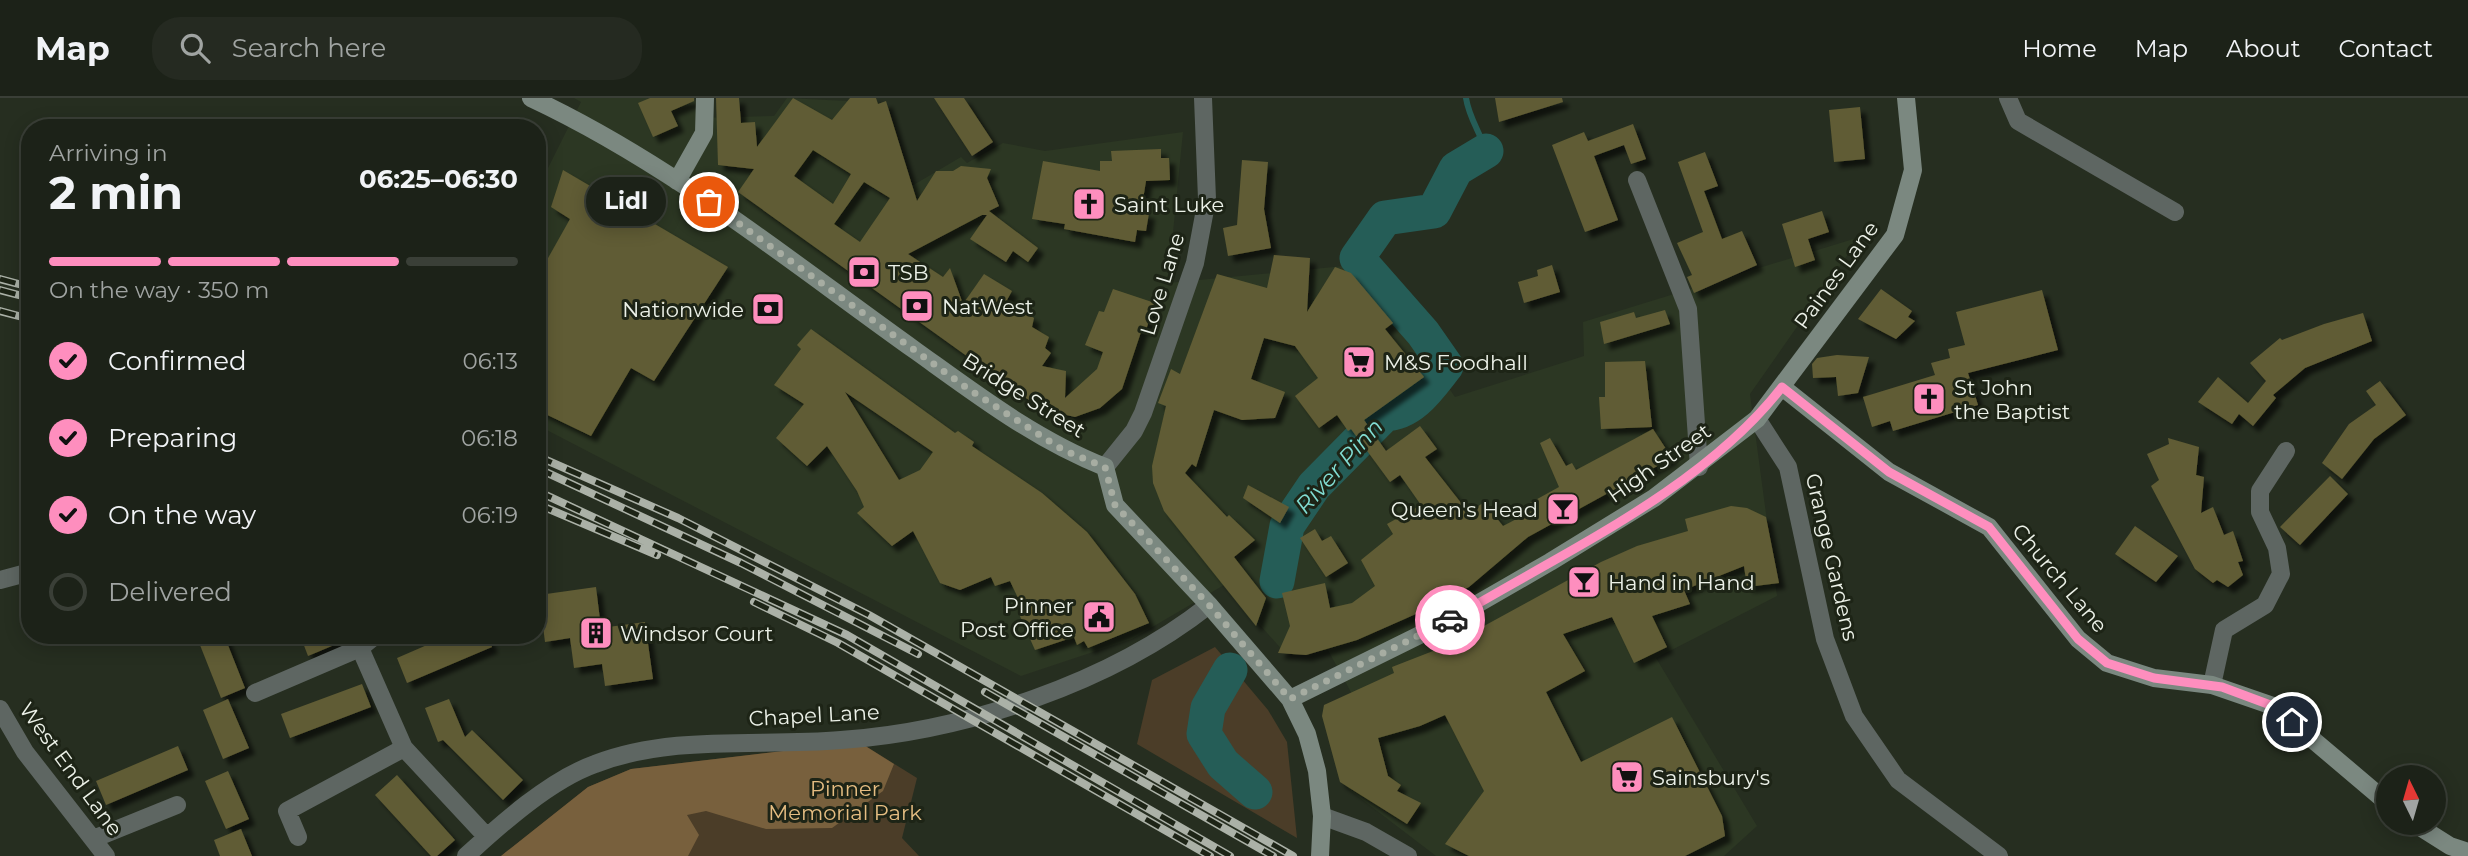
<!DOCTYPE html>
<meta charset="utf-8">
<style>
body{margin:0;font-family:Montserrat,sans-serif;background:#252a21;color:#f1f3f6;height:100vh;display:flex;flex-direction:column;font-size:26px;white-space:nowrap}
*{box-sizing:border-box;margin:0}
p{font-size:23px;color:#a0a4a2}
.icon{flex:none;width:38px;height:38px;fill:none;stroke:currentColor;stroke-width:2;stroke-linecap:round;stroke-linejoin:round}
.map{position:relative;flex:1;overflow:hidden}
.sheet{position:absolute;left:21px;top:21px;width:525px;height:525px;display:flex;flex-direction:column;background:#1c2218;border-radius:28px;box-shadow:0 4px 18px #0003,0 0 0 2px #3a3f37}
.sheet>*{flex:none}
.needle{width:46px;rotate:355deg}
.buttons{position:absolute;left:2376px;top:667px;display:grid;gap:14px}
.buttons a{display:grid;place-items:center;width:70px;height:70px;border-radius:50%;background:#1c2218;box-shadow:0 4px 18px #0003,0 0 0 2px #3a3f37;font-size:35px}
.pin{position:absolute;display:grid;place-items:center;width:60px;height:60px;color:#fff;margin:-30px;border:4px solid #fff;border-radius:50%;box-shadow:0 2px 7px #0007}
.courier{position:absolute;display:grid;place-items:center;width:70px;height:70px;margin:-35px;border:5px solid #fe8ebe;border-radius:50%;background:#fff;color:#222;box-shadow:0 2px 9px #0007}
.bubble{position:absolute;height:49px;border-radius:24px;background:#1c2218;box-shadow:0 4px 18px #0003,0 0 0 2px #3a3f37;font-size:23px;font-weight:700;line-height:49px;text-align:center}
.overview em{font-style:normal;font-weight:700}
.overview div{display:flex;flex-direction:column-reverse}
.overview{display:flex;align-items:center;justify-content:space-between;height:119px;padding:0 28px}
h1{font-size:46px;font-weight:700;line-height:52px}
.bar{display:grid;grid-template-columns:repeat(4,1fr);gap:10px 7px;align-content:center;height:84px;padding:0 28px}
.bar i{height:9px;border-radius:5px;background:#3a3f37}
.bar .active{background:#fe8ebe}
.bar p{grid-column:span 4}
ol{padding:0 28px;list-style:none}
li{display:flex;align-items:center;gap:21px;height:77px}
li p{margin-inline-start:auto}
li .icon{padding:7px;border-radius:50%;background:#fe8ebe;color:#111;stroke-width:4}
li:last-child{color:#a0a4a2}
li i{width:38px;height:38px;border:4px solid #3a3f37;border-radius:50%}
header{display:flex;align-items:center;gap:42px;box-sizing:border-box;height:98px;padding:0 35px;background:#1c2218;border-bottom:2px solid #3a3f37}
header strong{font-size:33px}
nav{display:flex;gap:38px;margin-inline-start:auto;font-size:24px}
.search{width:490px;height:63px;background:#252a21;display:flex;align-items:center;gap:18px;box-sizing:border-box;padding:0 24px;border-radius:28px;color:#a0a4a2;font-size:26px}
.map>svg:first-child{display:block}
.built{fill:#2c3723}
.green{fill:#4b3d28}
.forest{fill:#78603d}
.lines{fill:none;stroke-linecap:round;stroke-linejoin:round}
.stream{stroke:#255d57;stroke-width:6}
.river{stroke:#255d57;stroke-width:35}
.building{fill:#605c34;fill-rule:evenodd;filter:url(#shadow)}
.street{stroke:#5e6662;stroke-width:18}
.secondary{stroke:#7b8880;stroke-width:18}
.rail-casing{stroke:#abb1a7;stroke-width:8}
.rail{stroke:#1d2416;stroke-width:5;stroke-dasharray:16;stroke-linecap:butt}
.done{stroke:#a7ada2;stroke-width:7;stroke-dasharray:0 12.6}
.route{stroke:#fe8ebe;stroke-width:9}
.labels{text-anchor:middle;dominant-baseline:central;stroke-width:6;stroke-linejoin:round;paint-order:stroke}
.poi-label{font-size:21px;fill:#ecf1e8;stroke:#1d2416;text-anchor:start}
.street-label{font-size:21px;fill:#ecf1e8;stroke:#1d2416}
.park-label{font-size:21px;fill:#e5bd82;stroke:#1d2416}
.water-label{font-size:23px;font-style:italic;fill:#81dcd2;stroke:#1d2416}
</style>
<header>
<strong>Map</strong>
<div class="search"><svg class="icon" aria-label="search" viewBox="0 0 24 24"><circle cx="10" cy="10" r="6"/><path d="M15 15l6 6"/></svg>Search here</div>
<nav><a>Home</a><a>Map</a><a>About</a><a>Contact</a></nav>
</header>
<div class="map">
<svg width="2468" height="758" viewBox="0 0 2468 758">
<defs>
<filter id="shadow"><feDropShadow dx="6" dy="6" stdDeviation="2" flood-color="#0009"/></filter>
</defs>
<rect width="100%" height="100%" fill="#262e20"/>
<path class="built" d="M574,0H695L698,20L774,18L787,0L847,3L880,96L893,99L961,59L967,65L1003,45L1045,53L1183,34L1168,185L1354,167L1414,240L1455,299L1584,258L1583,224L1860,139L1750,296L1777,498L1656,560L1757,728L1724,758H1436L1347,690L1326,614L1352,596L1328,552L1286,556L1224,487L1132,541L1021,578L537,327V92L581,4Z"/>
<path class="green" d="M1215,549L1268,612L1287,644L1297,740L1137,646L1152,582Z
M859,644L917,680L902,740L919,758H501L588,689L631,671Z"/>
<path class="forest" d="M859,644L894,666L883,693L832,730L766,731L706,713L687,717L699,737L688,758H501L588,689L631,671Z"/>
<g class="lines">
<path class="stream" d="M1466,0C1469,20 1480,34 1486,53"/>
<path class="river" d="M1277,483L1287,428L1314,388L1385,316C1413,315 1430,288 1446,268L1423,235L1357,160L1385,120L1434,113L1456,71L1486,53
M1230,572L1208,610L1204,636L1223,666L1255,694"/>
</g>
<path class="building" d="M650,0H694V3L671,13L678,28L653,39L638,5Z
M716,0H739L741,25L755,24L757,49L793,0L832,22L850,0H876L878,6L886,3L917,103L936,73H953L961,68L991,71L987,80L999,108L989,113L1038,150L1028,164L1013,153L1006,164L970,141L987,117H982L908,156L943,179L950,170L963,206L984,176L1012,193L1007,202L1034,220L1032,229L1049,239L1045,250L1051,255L1042,268L1066,273L1065,300L1097,271L1103,254L1085,247L1099,213L1104,214L1113,191L1155,205L1146,232L1142,231L1122,291L1100,310L1075,319L1049,313L1024,299L738,94L754,71L718,67ZM813,52L851,76L833,106L794,78ZM864,84L890,100L860,144L834,126Z
M934,0H964L993,44L972,58Z
M1495,0H1562L1563,4L1499,24Z
M1860,9L1865,61L1834,64L1829,12Z
M1633,26L1646,61L1631,66L1624,47L1594,58L1618,122L1585,134L1552,47L1584,34L1588,43Z
M1161,51V60H1169L1170,82L1146,83L1141,114L1149,115L1146,133L1137,132L1135,144L1064,131L1065,126L1032,121L1043,63L1100,73V63H1112L1111,53Z
M1705,54L1718,88L1704,93L1722,141L1742,133L1757,167L1694,195L1687,179L1692,177L1677,145L1703,134L1678,64Z
M1242,62L1268,64L1264,111L1271,150L1228,158L1223,130L1237,127Z
M563,72L728,169L654,283L631,270L591,338L537,312V165L543,169L570,121L551,109Z
M1822,113L1829,134L1808,141L1815,162L1795,169L1782,126Z
M1274,157L1310,160L1307,214L1335,169L1351,175L1393,225L1385,231L1424,279L1364,322L1386,353L1420,328L1437,351L1425,359L1469,415L1484,404L1503,428L1534,412L1530,405L1559,389L1540,345L1550,340L1566,368L1572,365L1576,372L1653,331L1672,360L1528,439L1469,489L1425,512L1357,542L1306,557L1278,555L1290,528L1282,495L1325,485L1330,510L1352,505L1375,488L1361,462L1393,436L1387,426L1421,407L1400,377L1390,384L1351,331L1348,333L1337,317L1319,330L1295,298L1318,280L1295,248L1264,240L1251,281L1285,294L1275,320L1242,322L1214,312L1196,369L1192,366L1185,375L1227,419L1229,417L1255,442L1234,459L1266,500L1256,528L1164,413L1153,385L1152,368L1166,308L1158,305L1171,271L1180,276L1217,176L1267,190Z
M1552,167L1560,194L1524,205L1518,184L1538,178L1537,172Z
M1881,191L1912,213L1908,219L1915,223L1896,241L1858,221Z
M2042,192L2058,252L1968,275L1978,307L1893,333L1890,323L1872,329L1863,299L1935,277L1931,265L1950,260L1948,251L1965,247L1956,214Z
M1665,212L1670,226L1604,246L1600,224L1634,214L1636,220Z
M2363,215L2372,243L2305,270L2273,297L2276,300L2253,328L2239,316L2232,326L2198,304L2218,279L2248,305L2266,283L2250,265L2280,240L2282,242L2324,226Z
M811,231L955,335L958,333L974,344L972,348L1042,395L1087,434L1135,496L1149,525L1088,550L1084,543L1077,547L1074,539L1035,552L1019,516L1024,513L1010,483L995,488L991,479L960,492L940,485L913,433L892,448L857,415L864,409L857,393L827,348L807,368L776,340L804,306L774,287L801,251L797,247ZM845,294L933,354L920,372L899,382Z
M1837,257L1869,259L1858,295L1838,298L1836,279L1813,280L1812,266L1817,260Z
M1645,263L1652,329L1601,331L1599,299H1605V264Z
M2380,283L2406,317L2374,341L2342,381L2322,365L2349,326L2376,307L2366,293Z
M2168,340L2199,349L2196,377L2204,379L2201,415L2213,409L2224,437L2233,433L2243,463L2238,464L2243,477L2228,489L2217,482L2213,485L2195,471L2151,388L2159,382L2147,356L2169,346Z
M2330,378L2348,396L2300,447L2280,429Z
M1248,387L1289,409L1280,425L1243,400Z
M1731,408L1747,410L1766,419L1779,485L1747,489L1744,468L1684,492L1690,506L1652,518L1667,549L1634,565L1612,519L1563,536L1585,573L1546,594L1581,664L1672,619L1722,718L1725,738L1685,758H1469L1445,746L1484,693L1445,617L1420,628L1378,640L1388,678L1401,687L1397,693L1421,705L1407,726L1340,684L1322,618L1324,607L1394,575L1392,569L1451,546L1601,464L1637,448L1688,433L1685,421Z
M2135,428L2178,458L2156,484L2115,456Z
M1315,431L1322,443L1331,438L1348,465L1326,479L1300,440Z
M596,489L601,530L645,524L653,581L605,588L602,566L574,570L570,540L545,544L539,497Z
M196,537H224L245,590L221,600Z
M300,537H358L308,558Z
M450,537H487L492,549L407,585L397,560Z
M362,586L371,609L290,640L281,616Z
M228,601L249,650L223,661L203,612Z
M449,601L465,639L472,632L523,682L503,702L443,642L438,644L425,610Z
M178,648L188,672L106,707L96,683Z
M228,673L249,721L226,731L205,683Z
M397,677L455,742L437,758H431L375,697Z
M241,731L252,758H220L214,742Z"/>
<g class="lines">
<path class="street" d="M2008,0L2018,23L2175,114
M1637,82L1688,211L1699,369
M1757,321L1788,369L1825,541L1854,618L1898,682L1999,758
M1105,369L1134,333L1143,315L1195,165L1207,101L1203,0
M0,482L30,474
M360,550L404,650L487,739
M2212,587L2224,532L2265,507L2281,476L2277,450L2260,414V393L2286,353
M255,595L360,550L376,537
M0,611L25,654L106,758
M1322,718L1366,734L1408,758
M298,739L287,713L404,650
M93,741L177,707
M466,758C501,726 550,682 595,666C673,636 760,649 841,642C966,633 1110,585 1209,507"/>
<path class="secondary" d="M531,0C670,65 791,164 916,253C976,296 1036,342 1105,369L1115,407L1209,507L1290,601L1307,636L1317,673L1322,718L1320,758
M677,83L704,35L705,0
M1782,289L1889,374L1989,429L2078,541L2107,565L2154,580L2212,587L2273,608L2389,706
M1290,601L1446,524L1550,464L1654,400L1757,321L1895,137L1913,72L1906,0
M2412,724L2450,748L2468,754"/>
<defs>
<path id="rail" d="M0,181L30,189
M0,192L30,200
M0,213L30,221
M537,358L678,420L869,517L1293,758
M537,370L741,465L918,556
M537,393L847,537L1230,758
M537,406L657,457
M754,504L838,545L1210,758
M985,594L1273,758"/>
</defs>
<use href="#rail" class="rail-casing"/>
<use href="#rail" class="rail"/>
</g>
<g class="lines">
<path class="done" d="M709,104L967,290L1063,352L1105,369L1115,407L1209,507L1290,601L1450,522"/>
<path class="route" d="M1450,522C1561,455 1701,393 1782,289L1889,374L1989,429L2078,541L2107,565L2154,580L2222,589L2273,608L2292,624"/>
</g>
<defs>
<symbol id="church-square" viewBox="-11 -11 22 22"><rect x="-9" y="-9" width="18" height="18" rx="4" fill="#fe8ebe" stroke="#1d2416"/><path d="M-1.2-6h2.4v3.5h3.3v2.4h-3.3V6h-2.4V-.1h-3.3v-2.4h3.3Z" fill="#111"/></symbol>
<symbol id="bank-square" viewBox="-11 -11 22 22"><rect x="-9" y="-9" width="18" height="18" rx="4" fill="#fe8ebe" stroke="#1d2416"/><path d="M-6-4H6V4H-6ZM0-2.3a2.3 2.3 0 1 0 0 4.6a2.3 2.3 0 1 0 0-4.6Z" fill="#111"/></symbol>
<symbol id="supermarket-square" viewBox="-11 -11 22 22"><rect x="-9" y="-9" width="18" height="18" rx="4" fill="#fe8ebe" stroke="#1d2416"/><path d="M-6-5.5h2.5l.6 2H6L4.5 2H-2.5L-4.4-4H-6ZM-1.5 3.2a1.3 1.3 0 1 0 .1 0ZM3 3.2a1.3 1.3 0 1 0 .1 0Z" fill="#111"/></symbol>
<symbol id="bar-square" viewBox="-11 -11 22 22"><rect x="-9" y="-9" width="18" height="18" rx="4" fill="#fe8ebe" stroke="#1d2416"/><path d="M-6-5H6L.8 .8V4.5H3.5V6h-7V4.5H-.8V.8Z" fill="#111"/></symbol>
<symbol id="civic-square" viewBox="-11 -11 22 22"><rect x="-9" y="-9" width="18" height="18" rx="4" fill="#fe8ebe" stroke="#1d2416"/><path d="M-.6-6.5H3V-4.5H.6V-3L4-1V1h2V6H-6V1h2V-1L-.6-3ZM-1.2 2.5V6h2.4V2.5Z" fill="#111"/></symbol>
<symbol id="building-square" viewBox="-11 -11 22 22"><rect x="-9" y="-9" width="18" height="18" rx="4" fill="#fe8ebe" stroke="#1d2416"/><path d="M-4-6H4V6H1V3H-1V6H-4ZM-2.5-4.3h1.7v1.8h-1.7ZM.8-4.3h1.7v1.8H.8ZM-2.5-1h1.7V.8h-1.7ZM.8-1h1.7V.8H.8Z" fill="#111"/></symbol>
</defs>
<g fill-rule="evenodd">
<use href="#church-square" x="1070" y="87" width="38" height="38"/>
<use href="#bank-square" x="845" y="155" width="38" height="38"/>
<use href="#bank-square" x="898" y="189" width="38" height="38"/>
<use href="#bank-square" x="749" y="192" width="38" height="38"/>
<use href="#supermarket-square" x="1340" y="245" width="38" height="38"/>
<use href="#church-square" x="1910" y="282" width="38" height="38"/>
<use href="#bar-square" x="1544" y="392" width="38" height="38"/>
<use href="#bar-square" x="1565" y="465" width="38" height="38"/>
<use href="#civic-square" x="1080" y="500" width="38" height="38"/>
<use href="#building-square" x="577" y="516" width="38" height="38"/>
<use href="#supermarket-square" x="1608" y="660" width="38" height="38"/>
</g>
<g class="labels">
<g class="poi-label">
<text x="1114" y="106">Saint Luke</text>
<text x="888" y="174">TSB</text>
<text x="942" y="208">NatWest</text>
<text x="744" y="211" text-anchor="end">Nationwide</text>
<text x="1384" y="264">M&amp;S Foodhall</text>
<text x="1954" y="289">St John<tspan x="1954" dy="24">the Baptist</tspan></text>
<text x="1538" y="411" text-anchor="end">Queen's Head</text>
<text x="1608" y="484">Hand in Hand</text>
<text x="1074" y="507" text-anchor="end">Pinner<tspan x="1074" dy="24">Post Office</tspan></text>
<text x="620" y="535">Windsor Court</text>
<text x="1652" y="679">Sainsbury's</text>
</g>
<g class="street-label">
<text transform="translate(1836 177) rotate(-54)">Paines Lane</text>
<text transform="translate(1162 186) rotate(-73)">Love Lane</text>
<text transform="translate(1024 297) rotate(32)">Bridge Street</text>
<text transform="translate(1659 365) rotate(-35)">High Street</text>
<text transform="translate(1832 459) rotate(77)">Grange Gardens</text>
<text transform="translate(2060 480) rotate(50)">Church Lane</text>
<text transform="translate(814 617) rotate(-3)">Chapel Lane</text>
<text transform="translate(71 671) rotate(54)">West End Lane</text>
</g>
<g class="park-label">
<text x="845" y="690">Pinner<tspan x="845" dy="24">Memorial Park</tspan></text>
</g>
<g class="water-label">
<text transform="translate(1339 368) rotate(-48)">River Pinn</text>
</g>
</g>
</svg>
<div class="buttons">
<a><svg class="needle" viewBox="-14 -14 28 28"><path d="M0-13l5 13h-10z" fill="#e53935"/><path d="M0 13l5-13h-10z" fill="#a0a4a2"/></svg></a>
</div>
<div class="pin" style="left:709px;top:104px;background:#ea580c"><svg class="icon" aria-label="bag" viewBox="0 0 24 24"><path d="M5 8h14l-1 12H6zM9 8a3 3 0 0 1 6 0"/></svg></div>
<div class="pin" style="left:2292px;top:624px;background:#1f2937"><svg class="icon" aria-label="home" viewBox="0 0 24 24"><path d="M3 11l9-7 9 7M6 9v11h12V9"/></svg></div>
<div class="courier" style="left:1450px;top:522px"><svg class="icon" aria-label="car" viewBox="0 0 24 24"><path d="M5 17H2v-5l4-1 3-4h7l3 4 3 1v5h-3M9 17h6M6 11h13"/><circle cx="7" cy="17" r="2"/><circle cx="17" cy="17" r="2"/></svg></div>
<div class="bubble" style="left:586px;top:79px;width:80px">Lidl</div>
<section class="sheet">
<div class="overview"><div><h1>2 min</h1><p>Arriving in</p></div><em>06:25–06:30</em></div>
<div class="bar"><i class="active"></i><i class="active"></i><i class="active"></i><i></i><p>On the way · 350 m</p></div>
<ol>
<li><svg class="icon" aria-label="check" viewBox="0 0 24 24"><path d="M5 12l5 5 9-10"/></svg>Confirmed<p>06:13</p></li>
<li><svg class="icon" aria-label="check" viewBox="0 0 24 24"><path d="M5 12l5 5 9-10"/></svg>Preparing<p>06:18</p></li>
<li><svg class="icon" aria-label="check" viewBox="0 0 24 24"><path d="M5 12l5 5 9-10"/></svg>On the way<p>06:19</p></li>
<li><i></i>Delivered</li>
</ol>
</section>
</div>
